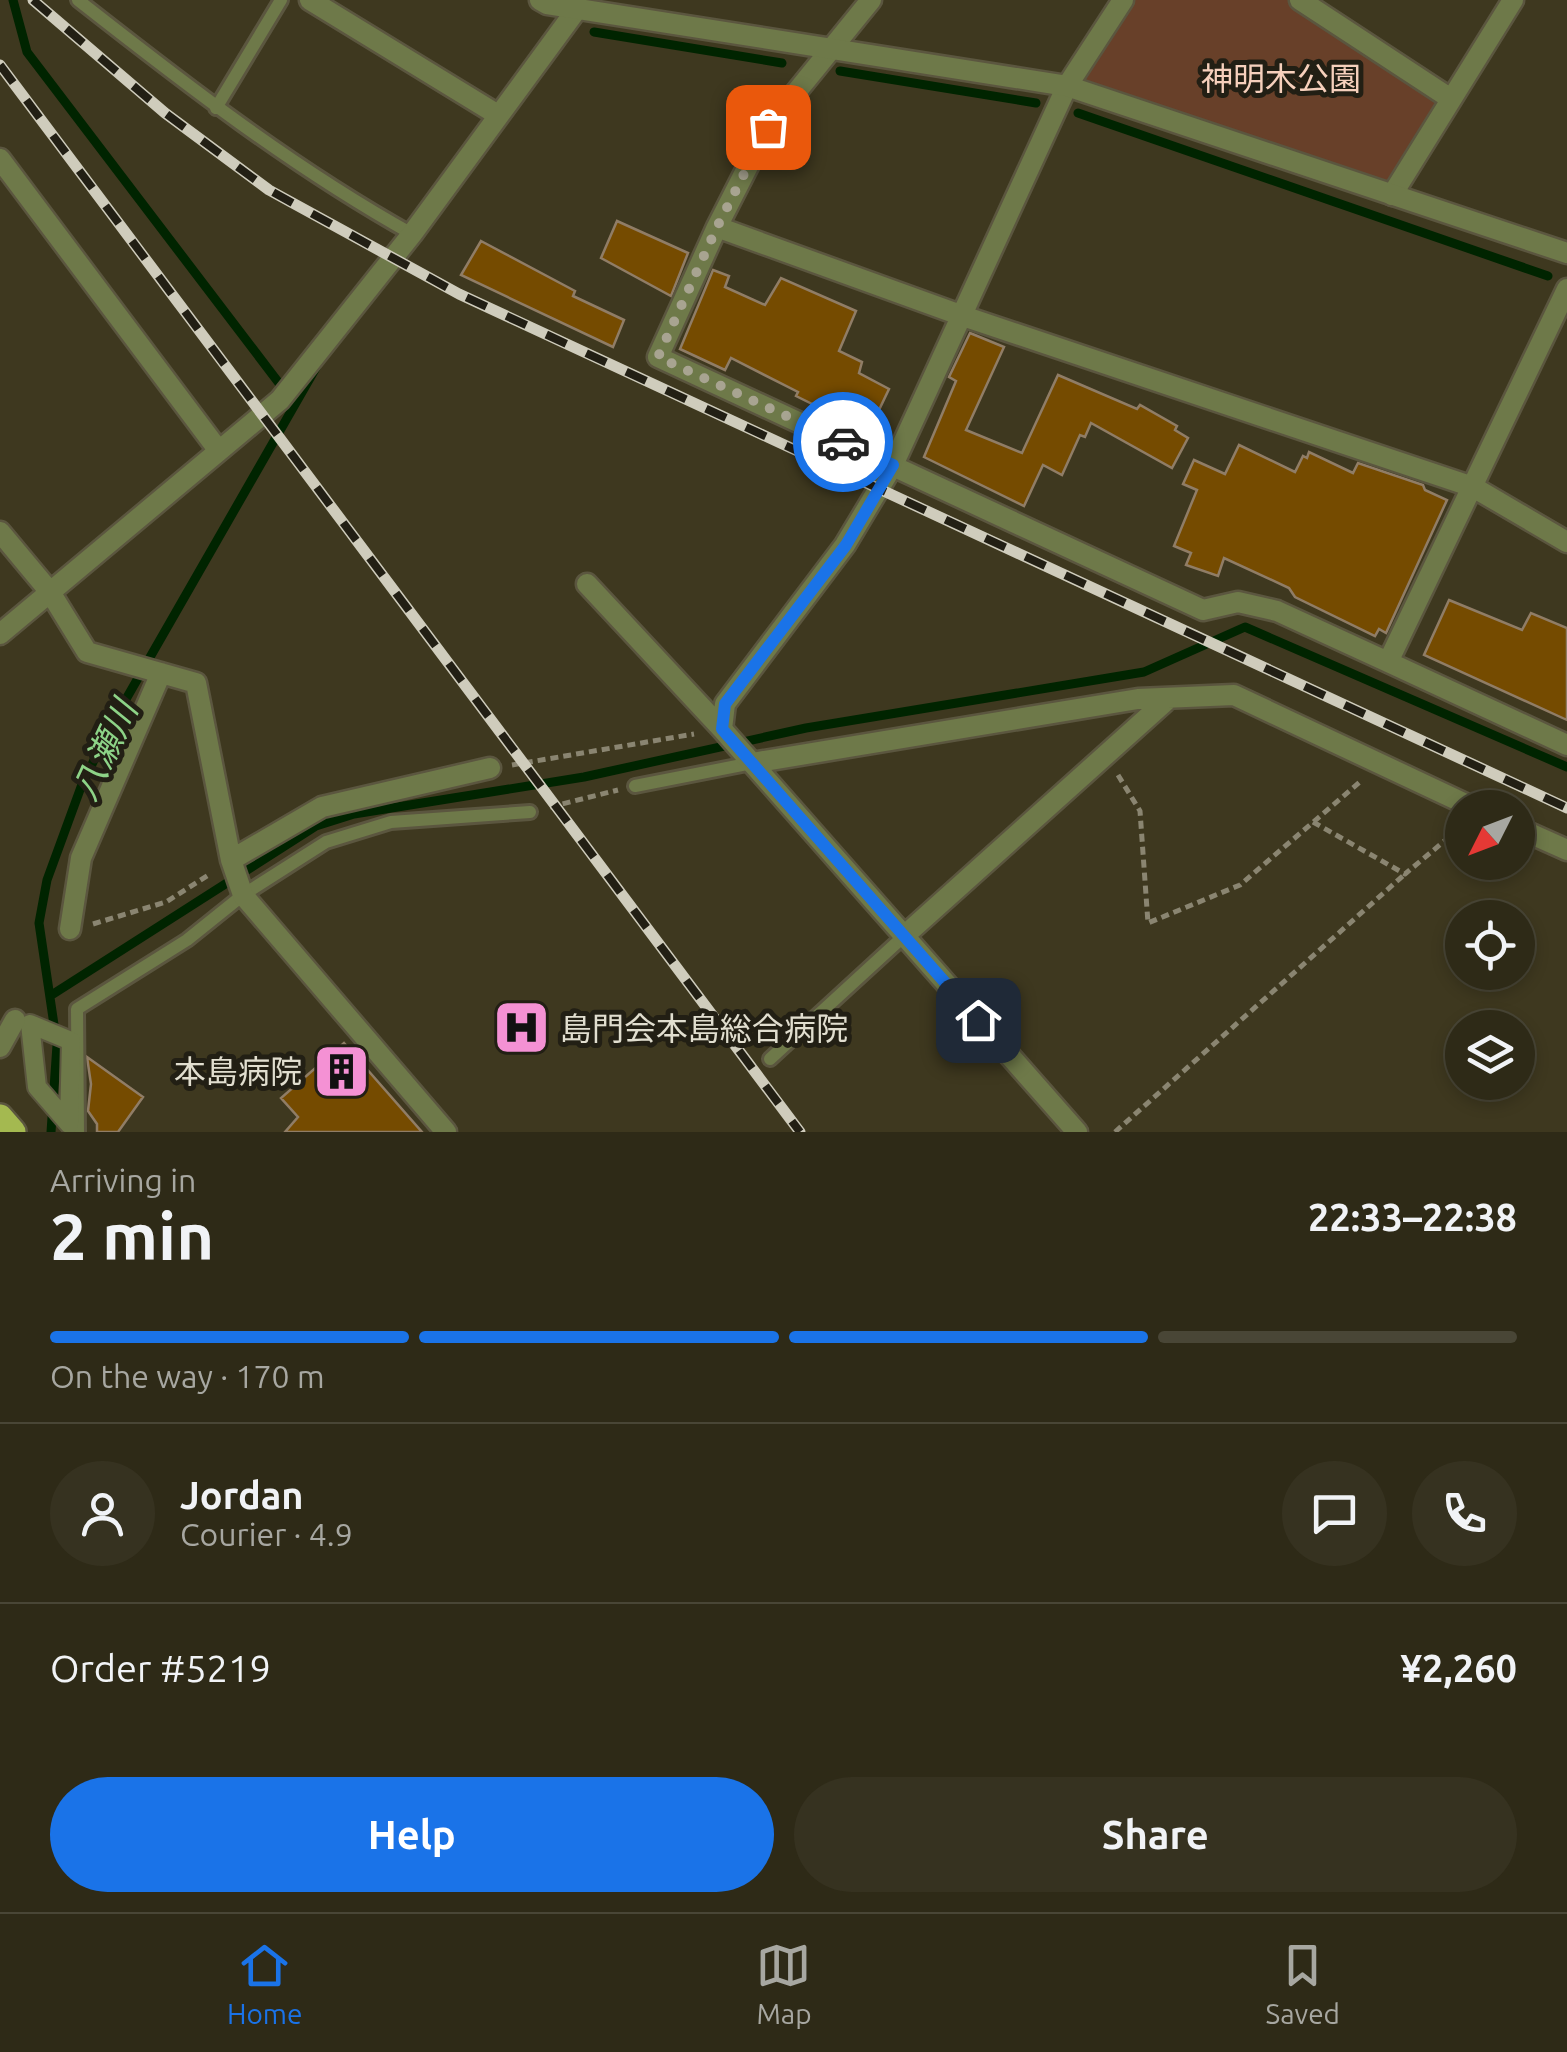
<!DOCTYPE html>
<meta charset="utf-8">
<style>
body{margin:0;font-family:Ubuntu,"Noto Sans JP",sans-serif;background:#363220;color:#f1f3f6;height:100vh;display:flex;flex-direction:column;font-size:38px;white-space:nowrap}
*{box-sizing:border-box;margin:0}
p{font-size:32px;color:#a7a7a1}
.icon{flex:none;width:55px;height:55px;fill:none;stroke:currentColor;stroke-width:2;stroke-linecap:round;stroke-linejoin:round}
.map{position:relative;height:1132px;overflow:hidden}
.details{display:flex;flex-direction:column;background:#2e2a17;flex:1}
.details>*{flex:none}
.needle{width:65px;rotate:228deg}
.buttons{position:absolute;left:1445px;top:790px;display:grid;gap:20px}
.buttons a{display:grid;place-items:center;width:90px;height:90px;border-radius:50%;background:#2e2a17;box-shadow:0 5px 15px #0003,0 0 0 2px #494636;font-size:50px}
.pin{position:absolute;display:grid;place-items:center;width:85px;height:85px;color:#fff;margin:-42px;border-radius:20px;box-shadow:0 5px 15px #0006}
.courier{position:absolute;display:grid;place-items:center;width:100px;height:100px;margin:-50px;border:8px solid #1a73e8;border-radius:50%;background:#fff;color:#222;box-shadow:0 2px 12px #0007}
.head em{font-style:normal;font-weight:600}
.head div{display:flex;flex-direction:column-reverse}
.head{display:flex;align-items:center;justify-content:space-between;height:170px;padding:0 50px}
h1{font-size:65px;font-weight:600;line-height:75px}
.bar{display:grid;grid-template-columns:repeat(4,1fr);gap:15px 10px;align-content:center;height:120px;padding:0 50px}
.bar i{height:12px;border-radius:8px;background:#494636}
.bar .on{background:#1a73e8}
.bar p{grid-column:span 4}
.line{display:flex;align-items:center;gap:25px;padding:0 50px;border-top:2px solid #494636}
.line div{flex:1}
.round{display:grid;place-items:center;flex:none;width:105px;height:105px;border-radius:52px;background:#363220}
.action{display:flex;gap:20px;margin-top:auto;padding:20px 50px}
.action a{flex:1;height:115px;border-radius:60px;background:#1a73e8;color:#fff;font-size:40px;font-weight:600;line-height:115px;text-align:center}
.action a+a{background:#363220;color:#f1f3f6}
.menu{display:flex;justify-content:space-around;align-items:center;height:140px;border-top:2px solid #494636;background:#2e2a17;font-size:28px;color:#a7a7a1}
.menu a{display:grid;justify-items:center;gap:5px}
.menu .on{color:#1a73e8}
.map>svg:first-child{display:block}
.green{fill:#684029}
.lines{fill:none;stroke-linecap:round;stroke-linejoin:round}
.stream{stroke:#002400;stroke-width:9}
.building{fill:#754b00;stroke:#907d66;stroke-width:2.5}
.service-casing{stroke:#5b563f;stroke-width:18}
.pedestrian-casing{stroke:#5b563f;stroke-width:22}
.minor-casing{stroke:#5b563f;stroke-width:25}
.tertiary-casing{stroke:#5b563f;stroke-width:25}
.primary-casing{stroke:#5b563f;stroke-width:30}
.path{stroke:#8a8571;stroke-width:5;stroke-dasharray:8 5;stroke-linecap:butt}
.service{stroke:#6e7949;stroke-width:12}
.pedestrian{stroke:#6e7949;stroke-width:18}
.minor{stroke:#6e7949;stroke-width:20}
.tertiary{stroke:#6e7949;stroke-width:20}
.primary{stroke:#a4b950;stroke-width:25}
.rail-casing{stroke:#cfccbc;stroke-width:11}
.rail{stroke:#221f14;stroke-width:8;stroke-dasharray:22;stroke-linecap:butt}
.done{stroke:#a8a491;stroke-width:10;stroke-dasharray:0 18}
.route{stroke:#1a73e8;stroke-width:12}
.labels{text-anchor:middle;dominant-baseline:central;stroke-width:10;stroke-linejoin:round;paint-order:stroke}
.park-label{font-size:32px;fill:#f6d0bc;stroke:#221f14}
.poi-label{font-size:32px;fill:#e1decf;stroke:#221f14;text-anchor:start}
.water-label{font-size:35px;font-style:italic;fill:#8dd387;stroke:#221f14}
</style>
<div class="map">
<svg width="1567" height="1132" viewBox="0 0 1567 1132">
<rect width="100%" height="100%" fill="#3e381f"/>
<path class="green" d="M1123,0H1300L1451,99L1392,195L1067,86Z"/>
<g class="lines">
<path class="stream" d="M13,0L27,52L285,391
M594,32L782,63
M840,71L1036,103
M1078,113L1548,276
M50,996L316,826L354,814L584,777L806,728L1144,672L1245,627L1567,767
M51,1132L57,1045L39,923L47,880L81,787L110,727L317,366"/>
</g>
<path class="building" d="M617,221L688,253L671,296L601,258Z
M481,241L575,291L573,296L624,320L613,347L461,275Z
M713,270L729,276L725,287L765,305L781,278L856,311L839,351L862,362L859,373L889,389L867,435L821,412L822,409L796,396L798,392L731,358L725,370L680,349Z
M970,333L1004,347L966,430L1022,453L1058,375L1137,409L1140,405L1177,426L1175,430L1188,438L1172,468L1091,423L1085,437L1080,435L1062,475L1043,465L1024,506L924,457L956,381L949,377Z
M1239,445L1295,472L1303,456L1307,458L1309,452L1353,473L1358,463L1423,485L1425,490L1447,500L1386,633L1379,629L1375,636L1295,597L1289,588L1224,558L1218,576L1186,565L1191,553L1174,546L1197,490L1183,484L1194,460L1225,474Z
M1449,600L1522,630L1531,613L1567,628V720L1424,655Z
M344,1043L422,1132H285L298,1117L281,1098Z
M87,1057L143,1097L118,1132H97V1124L88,1111L91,1084Z"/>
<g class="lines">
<defs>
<path id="service" d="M78,0C185,84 292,167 412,234
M216,108L281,0
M635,786L752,763
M770,1059L903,937
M78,1132L77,1009L187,940L243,895L326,842L391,822L530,812"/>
<path id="pedestrian" d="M30,1024L71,1041L69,1124L37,1087Z"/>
<path id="minor" d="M310,0L498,115
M871,0L768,127L717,227L658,357L1203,610L1238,602L1277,611L1388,662
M1300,0L1451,99
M1067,86L893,465L845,545L725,704L722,729L1077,1132
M0,159L219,451
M1392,195L1513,0
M717,227L963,316L1473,487L1567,542
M1567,289L1388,662L1567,745
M0,532L50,592L87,652L196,683L231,860L243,895L446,1132
M587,584L722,729
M0,634L280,400L412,234L577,9
M752,763L1138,699L1234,695L1474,808
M1518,828L1567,850
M231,860L322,807L490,768
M70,929L81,858L161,673
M903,937L1168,699
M0,1047L15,1020"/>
<path id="tertiary" d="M540,0L547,4L1067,86L1567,253
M1067,86L1123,0"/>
<path id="primary" d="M0,1117L13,1132"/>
</defs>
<use href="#service" class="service-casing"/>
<use href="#pedestrian" class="pedestrian-casing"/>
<use href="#minor" class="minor-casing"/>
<use href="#tertiary" class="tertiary-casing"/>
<use href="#primary" class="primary-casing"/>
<path class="path" d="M512,765L694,734
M1118,775L1140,811L1148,923L1240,885L1361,781
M550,807L618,790
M1313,822L1405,874L1460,828
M93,924L166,902L210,874
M1115,1132L1405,874"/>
<use href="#service" class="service"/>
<use href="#pedestrian" class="pedestrian"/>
<use href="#minor" class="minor"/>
<use href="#tertiary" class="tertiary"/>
<use href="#primary" class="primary"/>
<defs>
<path id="rail" d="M33,0L165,113L269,190L459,294L1567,808
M0,65L800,1132"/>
</defs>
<use href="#rail" class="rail-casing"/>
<use href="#rail" class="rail"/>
</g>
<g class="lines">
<path class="done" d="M768,127L717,227L658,357L843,442"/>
<path class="route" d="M843,442L893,465L846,545L725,704L722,729L978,1020"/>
</g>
<defs>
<symbol id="hospital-square" viewBox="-11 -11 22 22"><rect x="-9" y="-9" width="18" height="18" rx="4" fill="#f491d4" stroke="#221f14"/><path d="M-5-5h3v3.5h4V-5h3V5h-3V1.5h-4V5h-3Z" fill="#111"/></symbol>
<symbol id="building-square" viewBox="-11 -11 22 22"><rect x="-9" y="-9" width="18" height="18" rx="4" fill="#f491d4" stroke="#221f14"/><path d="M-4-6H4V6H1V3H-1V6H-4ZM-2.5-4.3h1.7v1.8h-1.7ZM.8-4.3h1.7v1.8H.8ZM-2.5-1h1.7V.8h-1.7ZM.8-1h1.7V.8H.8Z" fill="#111"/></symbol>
</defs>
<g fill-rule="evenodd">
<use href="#hospital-square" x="490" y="996" width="63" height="63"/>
<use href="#building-square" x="310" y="1040" width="63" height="63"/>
</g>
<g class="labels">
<g class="park-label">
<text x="1281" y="78">神明木公園</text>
</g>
<g class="poi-label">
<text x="560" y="1028">島門会本島総合病院</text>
<text x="302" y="1071" text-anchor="end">本島病院</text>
</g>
<g class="water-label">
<text transform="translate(104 750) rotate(-65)">八瀬川</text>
</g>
</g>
</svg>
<div class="buttons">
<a><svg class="needle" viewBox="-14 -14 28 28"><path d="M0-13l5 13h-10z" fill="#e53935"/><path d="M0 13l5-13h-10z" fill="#a7a7a1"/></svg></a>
<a><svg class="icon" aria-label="locate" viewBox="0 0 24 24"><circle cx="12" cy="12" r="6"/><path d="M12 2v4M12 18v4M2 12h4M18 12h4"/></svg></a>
<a><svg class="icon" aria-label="layers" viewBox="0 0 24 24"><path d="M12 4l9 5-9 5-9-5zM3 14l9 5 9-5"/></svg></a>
</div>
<div class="pin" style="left:768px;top:127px;background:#ea580c"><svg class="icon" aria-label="bag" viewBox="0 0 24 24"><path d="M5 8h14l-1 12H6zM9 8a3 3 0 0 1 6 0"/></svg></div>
<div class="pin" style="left:978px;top:1020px;background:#1f2937"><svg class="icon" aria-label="home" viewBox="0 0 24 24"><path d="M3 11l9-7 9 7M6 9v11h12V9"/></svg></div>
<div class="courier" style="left:843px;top:442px"><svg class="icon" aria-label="car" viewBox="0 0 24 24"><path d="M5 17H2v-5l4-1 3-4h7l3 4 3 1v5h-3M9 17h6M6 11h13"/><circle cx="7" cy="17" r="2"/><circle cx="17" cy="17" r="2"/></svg></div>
</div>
<section class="details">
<div class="head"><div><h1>2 min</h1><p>Arriving in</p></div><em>22:33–22:38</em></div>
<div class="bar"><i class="on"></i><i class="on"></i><i class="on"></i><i></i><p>On the way · 170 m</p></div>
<div class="line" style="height:180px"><a class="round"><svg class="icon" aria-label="person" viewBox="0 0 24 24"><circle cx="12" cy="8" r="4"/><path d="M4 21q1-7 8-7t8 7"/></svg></a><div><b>Jordan</b><p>Courier · 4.9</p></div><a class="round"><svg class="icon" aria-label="chat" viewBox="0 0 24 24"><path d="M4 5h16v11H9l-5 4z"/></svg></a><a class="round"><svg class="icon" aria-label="phone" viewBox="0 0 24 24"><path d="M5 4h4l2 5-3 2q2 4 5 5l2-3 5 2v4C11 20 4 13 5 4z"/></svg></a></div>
<div class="line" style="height:130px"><div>Order #5219</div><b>¥2,260</b></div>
<div class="action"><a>Help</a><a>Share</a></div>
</section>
<nav class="menu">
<a class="on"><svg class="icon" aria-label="home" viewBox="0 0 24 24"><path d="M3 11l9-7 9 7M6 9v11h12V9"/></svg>Home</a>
<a><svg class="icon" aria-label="map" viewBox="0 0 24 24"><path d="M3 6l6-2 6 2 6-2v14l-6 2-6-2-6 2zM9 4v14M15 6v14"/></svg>Map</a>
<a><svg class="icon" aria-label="saved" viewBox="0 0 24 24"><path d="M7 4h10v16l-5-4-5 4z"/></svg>Saved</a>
</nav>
